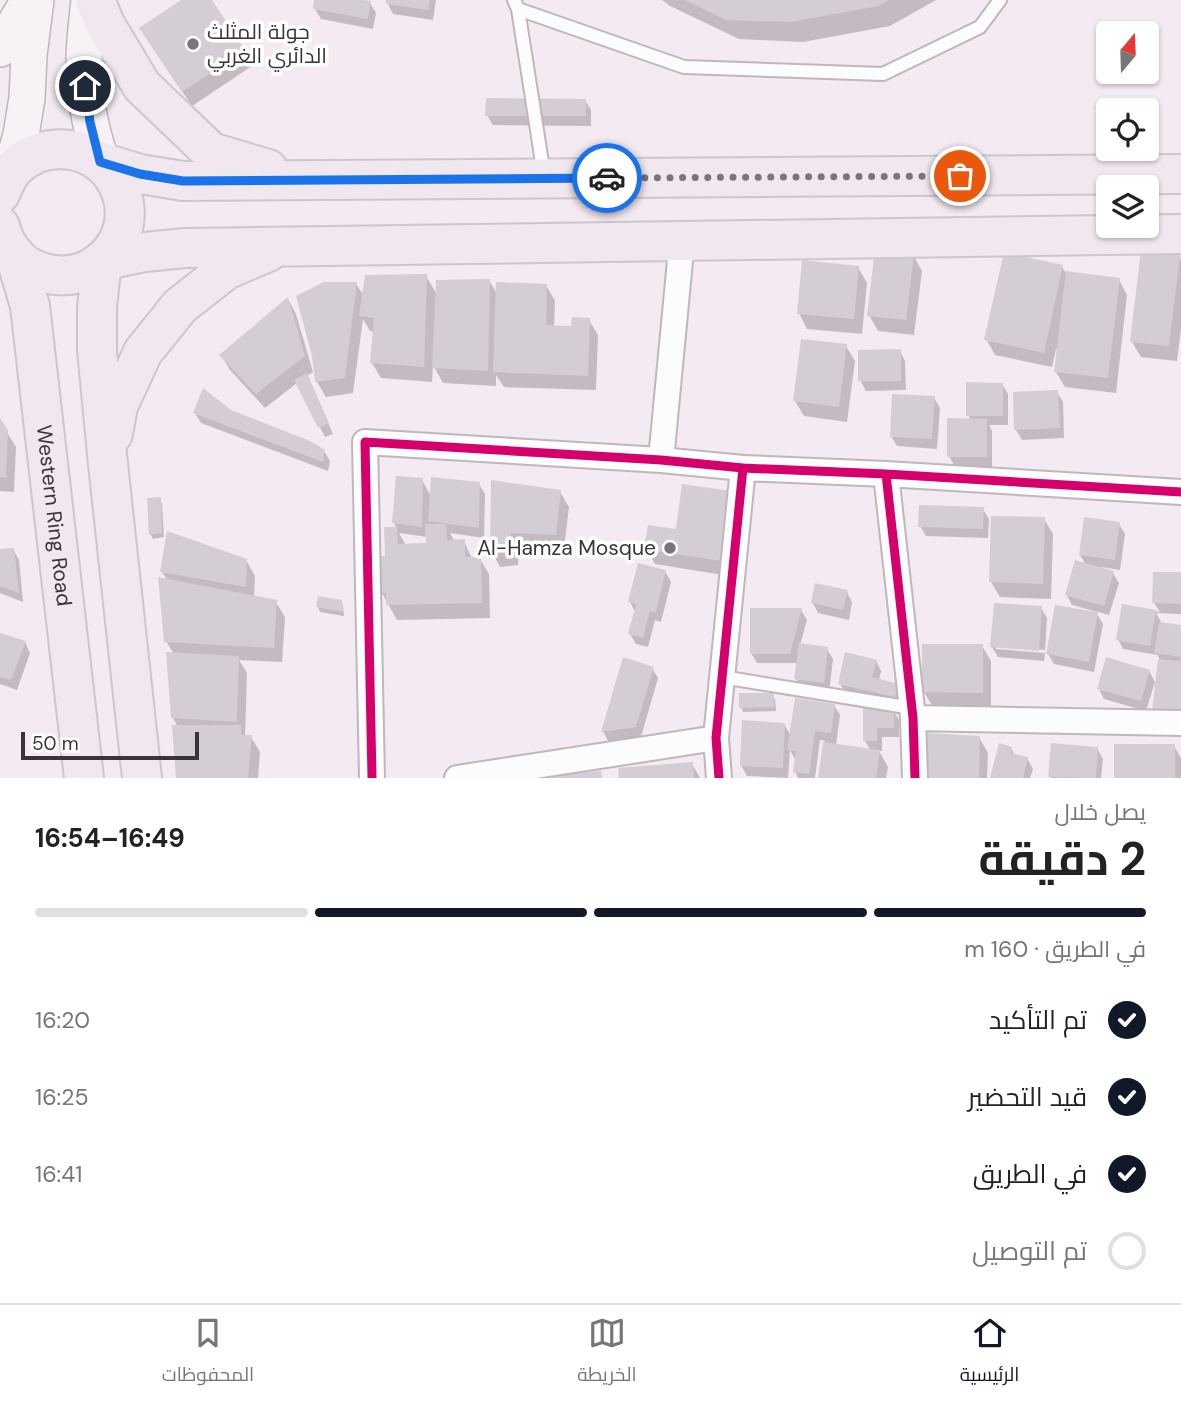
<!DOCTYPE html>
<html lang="ar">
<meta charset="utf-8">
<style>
body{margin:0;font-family:"DM Sans",Cairo,sans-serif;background:#f2f2f2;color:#222;direction:rtl;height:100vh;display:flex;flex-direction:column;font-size:26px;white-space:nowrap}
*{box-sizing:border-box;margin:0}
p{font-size:23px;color:#767676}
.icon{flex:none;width:38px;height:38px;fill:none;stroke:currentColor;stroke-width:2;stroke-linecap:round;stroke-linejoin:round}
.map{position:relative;height:778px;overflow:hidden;direction:ltr}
.sheet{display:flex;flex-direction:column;background:#fff;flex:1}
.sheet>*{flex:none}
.needle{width:46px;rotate:19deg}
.controls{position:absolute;left:1096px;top:21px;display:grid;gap:14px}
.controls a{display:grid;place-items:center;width:63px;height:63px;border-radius:7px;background:#fff;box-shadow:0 2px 5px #0004;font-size:35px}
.scale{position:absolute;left:21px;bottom:18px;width:178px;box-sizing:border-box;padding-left:7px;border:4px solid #3a3439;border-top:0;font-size:19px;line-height:24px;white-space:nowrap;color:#3a3439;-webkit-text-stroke:5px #fff;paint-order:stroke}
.pin{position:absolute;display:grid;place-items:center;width:60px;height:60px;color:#fff;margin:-30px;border:4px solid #fff;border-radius:50%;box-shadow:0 2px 7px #0007}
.courier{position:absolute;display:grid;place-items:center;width:70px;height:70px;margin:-35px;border:5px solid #1a73e8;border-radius:50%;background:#fff;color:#222;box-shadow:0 2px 9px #0007}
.head em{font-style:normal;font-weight:700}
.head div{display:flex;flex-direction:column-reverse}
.head{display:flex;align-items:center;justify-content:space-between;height:119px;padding:0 35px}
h1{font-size:46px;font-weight:700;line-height:52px}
.bar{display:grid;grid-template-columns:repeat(4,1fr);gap:10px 7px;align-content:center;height:84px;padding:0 35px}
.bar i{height:9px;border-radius:5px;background:#e0e0e0}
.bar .selected{background:#111827}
.bar p{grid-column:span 4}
ol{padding:0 35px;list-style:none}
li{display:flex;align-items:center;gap:21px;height:77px}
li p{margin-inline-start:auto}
li .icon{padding:7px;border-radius:50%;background:#111827;color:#fff;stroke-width:4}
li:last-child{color:#767676}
li i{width:38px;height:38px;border:4px solid #e0e0e0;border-radius:50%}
.tab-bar{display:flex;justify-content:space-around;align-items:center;height:98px;border-top:2px solid #e0e0e0;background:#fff;font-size:19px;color:#767676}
.tab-bar a{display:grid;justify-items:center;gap:4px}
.tab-bar .selected{color:#111827}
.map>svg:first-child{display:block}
.shadow{fill:#0003;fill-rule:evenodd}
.building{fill:#d5cdd4}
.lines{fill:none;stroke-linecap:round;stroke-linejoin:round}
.service-casing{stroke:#beb7bd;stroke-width:16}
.minor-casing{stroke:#beb7bd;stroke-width:28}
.secondary-casing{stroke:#beb7bd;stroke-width:38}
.primary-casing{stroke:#ccc7cb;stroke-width:42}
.service{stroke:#fdfcfd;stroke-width:12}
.minor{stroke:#fdfcfd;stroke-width:24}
.secondary{stroke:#f7f2f5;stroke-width:35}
.primary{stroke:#f0e7ef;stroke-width:38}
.cycleway-casing{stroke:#fff;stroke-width:13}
.cycleway{stroke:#d6006c;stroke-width:9}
.done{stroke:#7b747a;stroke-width:7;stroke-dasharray:0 12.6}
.route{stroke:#1a73e8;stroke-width:9}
.poi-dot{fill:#7b747a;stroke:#fff;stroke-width:2.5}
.labels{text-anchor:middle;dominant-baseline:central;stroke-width:7;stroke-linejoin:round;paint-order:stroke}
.poi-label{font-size:21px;fill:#3a3439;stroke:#fff;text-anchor:start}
.street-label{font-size:21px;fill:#3a3439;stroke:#fff}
</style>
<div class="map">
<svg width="1181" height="778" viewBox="0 0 1181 778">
<rect width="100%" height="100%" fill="#f4eaf2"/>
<path class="shadow" d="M184,0H210L252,66L192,106L150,44Z
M316,0H354L370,3L376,13L373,29L321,19L315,9Z
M388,0H436L433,20L393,14L388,4Z
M662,0H936L890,26L803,42L739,39L670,6Z
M585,100L591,110V126L493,125L487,115Z
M913,255L922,271L914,335L878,331L869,315Z
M1179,256L1181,260V329L1177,361L1141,357L1132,342Z
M858,267L867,283L862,334L807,329L799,313Z
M1062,267L1066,273L1119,280L1127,295L1116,393L1065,387L1056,372L1059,349H1056L1052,367L995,355L986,339Z
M426,276L437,295L489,280L497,294L546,285L555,301L554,327L573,328L589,320L598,335L596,390L504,387L496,375V386L443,383L433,365L432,382L381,378L372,363L375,332L370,331L363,319L353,393L326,397L317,382L313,355L356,284L364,296Z
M288,299L296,314L313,372L307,376L333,434L325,437L297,383L265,408L230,370L221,355Z
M846,346L855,361L847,422L804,416L795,401Z
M900,351L905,361L906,390L866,391L860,380Z
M1002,384L1008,394V425H989L992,431V467H955L949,456L971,420L968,415Z
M1057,392L1063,402L1064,438L1022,440L1016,430Z
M934,398L940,408L937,449L897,446L891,436Z
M230,411L324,451L330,461L328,471L201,423L195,413Z
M0,421L16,447L14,492L0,491Z
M422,480L431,496L479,484L485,494L484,538L450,533L454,541H464L472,559H480L489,574L490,618L397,620L382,593L386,558V529H397L394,523ZM399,533L428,537V545L405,544Z
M493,482L560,492L569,507L564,549L519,547L518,565L500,567L492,552Z
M730,492L729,576L655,564L646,549L677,531Z
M160,499L162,504L164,537L153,539L151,535Z
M983,509L989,519L988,538L926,536L920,526Z
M1044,519L1053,534L1051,599L1000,597L991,582Z
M1119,524L1125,534L1120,570L1101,567L1100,569L1113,573L1119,583L1109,615L1095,611L1103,624L1094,672L1054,664L1048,654L1093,613L1094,611L1072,605L1066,594L1086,565L1080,555Z
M13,549L19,560L23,602L0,593V550Z
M246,560L255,576L254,597L276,602L285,617L282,662L239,660L247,673L245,737H251L260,752L258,778H178V727L173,718L174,654L166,641L167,580L162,572Z
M665,571L671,582L661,622L655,620L648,647L636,644L630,634L635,612L630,602Z
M1181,574V614L1156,613L1161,622V624L1181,627V724L1158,655L1123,649L1118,639L1123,606L1160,612L1154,603Z
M847,592L852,602L849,620L818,613L813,603Z
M341,602L343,606L344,616L320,612L318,607Z
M1041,608L1047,618L1045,650L996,646V649L1045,653L1044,661L998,657L992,647Z
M801,610L807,620L800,645L827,649L833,659L829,693L802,689L796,679L798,663H757L751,653Z
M0,635L25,642L30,653L17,690L0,684Z
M982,646L991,661V708L933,707L924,692Z
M876,661L881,671L879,680L898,685L901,706L845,693L840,683Z
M652,668L658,678L641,737L608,741L603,731Z
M1149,671L1155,682L1146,711L1104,699L1099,689Z
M773,695L775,700L776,711L743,712L741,707Z
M834,705L840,715L836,745L871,751L865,741L893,710L899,720V737H882V751H879L888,767L886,778H820L825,741L820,740L815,778H798L795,771V759L790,750L788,778L747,776L741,765L784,724L791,736Z
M979,737L988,753L987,778H927Z
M1174,746L1181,758V778H1116Z
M1011,748L1015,756L1027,758L1033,769L1030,778H992Z
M1097,748L1103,759L1101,778H1051L1050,776Z
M692,764L700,778H621Z"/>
<path class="building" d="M181,0H212L245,50L182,92L139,28Z
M314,0H364L371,1L368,19L313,9Z
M386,0H430L428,10L386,4Z
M685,0H889L878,6L791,22L726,20Z
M486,98L586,99V116H485Z
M875,249L914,254L906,320L867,316Z
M1141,250L1180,255L1169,346L1130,342Z
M1004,252L1063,265L1044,353L984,340Z
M802,260L859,266L854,319L797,314Z
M1066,271L1120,278L1108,378L1054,372Z
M427,274L424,367L370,363L374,318L359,316L365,275Z
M490,279L488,371L432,368L436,280Z
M324,282H357L345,378L315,382L312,356L296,296Z
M496,282L547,284L546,325L571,326L572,317L590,318L588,376L493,372Z
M288,297L305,356L256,394L219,355Z
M801,339L847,344L839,407L793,401Z
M901,349V381H858V350Z
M307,373L329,423L318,428L294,380Z
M966,382L1003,383V416H966Z
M203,388L231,410L310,441L325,450L323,462L193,413Z
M1058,390L1060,428L1014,430L1013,392Z
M892,394L935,396L932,439L890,437Z
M0,418L8,430L6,478L0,477Z
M947,418L987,419V457H947Z
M396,476L423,478L422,527L392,523Z
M431,477L480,482L479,528L428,521Z
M491,480L561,490L556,535L511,533L510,550L490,552Z
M682,484L731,491L721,561L644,549L648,525L676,529Z
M161,497L162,533L149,535L147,498Z
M919,505L984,507L983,529L918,527Z
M991,516L1045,517L1043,584L989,582Z
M1084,517L1120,522L1115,560L1079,555Z
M425,524H446L447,540L465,539V557H481L482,603L386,605V593H380L379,556H385L384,527H397L398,544L426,543Z
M167,531L247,559L246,587L160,572Z
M14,548L19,593L0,586V549Z
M1075,560L1114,571L1104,606L1065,595Z
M638,563L666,570L656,612L650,611L643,638L628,634L636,604L628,602Z
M1153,572H1181V604L1152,603Z
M158,577L277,600L274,648L164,642Z
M815,583L848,590L843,610L811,603Z
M318,596L342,600L343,612L316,607Z
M994,603L1042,606L1039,651L990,647Z
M1122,604L1156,610L1150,646L1116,640Z
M1055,605L1098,612L1089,662L1046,654Z
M750,608H802L790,654H750Z
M1159,622L1181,625V657L1154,653Z
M0,633L26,641L11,680L0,677Z
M799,643L828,647L824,683L794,679Z
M922,644H983V693L922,692Z
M166,652L239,656L237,722L171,718Z
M845,652L877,660L872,677L899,684L895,697L838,684Z
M623,657L654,667L636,727L601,732Z
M1106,657L1150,670L1141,701L1097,689Z
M1158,659L1181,661V715L1152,712Z
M739,693H774V707L739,708Z
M795,698L835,704L831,733L815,731L809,774L793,772L796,751L787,750Z
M863,708H894V728H877V741H863Z
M742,720L785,723L783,768L740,766Z
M172,725H241V735H252L248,778H176Z
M927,733L980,736L979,778H925Z
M823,742L880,750L876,778H818Z
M999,743L1012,747L1011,753L1028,757L1023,778H990Z
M1051,743L1098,747L1096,778L1048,777Z
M1114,744H1175V778H1114Z
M693,762L694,778H619L618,768Z
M601,771L602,778H553V775Z"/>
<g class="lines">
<defs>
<path id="service" d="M514,0L518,9L684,67L883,74L980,27L1000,0
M518,9L544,175
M722,677L912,708"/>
<path id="minor" d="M661,460L682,240
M886,474L913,718L915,778
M913,718L1181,723
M372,778L365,442L661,460L743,468L886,474L1181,492
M457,778L716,738
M719,778L716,738L743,468"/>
<path id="secondary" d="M89,0C86,29 82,58 85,87C87,113 94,137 101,162
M0,49L29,0
M0,177L10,174L21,135L27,98L29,55L36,0"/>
<g id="primary">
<path d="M95,0L105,24L142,86L211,152L268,169"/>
<path d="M101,162L140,174L183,181L1181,174"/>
<path d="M0,194C3,187 6,180 10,174C19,161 35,152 50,150C120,140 154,230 93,267C75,278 51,278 31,268C15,260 4,243 0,226"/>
<path id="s1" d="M15,255L30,306L84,778"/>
<path d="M113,434L118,406L143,352L180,306L226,270L268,252"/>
<path d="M142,778L108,464L97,350V307L102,261L145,252L185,248L1181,234"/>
</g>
</defs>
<use href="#service" class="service-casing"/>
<use href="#minor" class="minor-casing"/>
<use href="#secondary" class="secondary-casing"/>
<use href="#primary" class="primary-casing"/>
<use href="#service" class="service"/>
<use href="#minor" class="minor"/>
<use href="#secondary" class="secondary"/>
<use href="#primary" class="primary"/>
<defs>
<path id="cycleway" d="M886,474L913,718L915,778
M372,778L365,442L661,460L743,468L886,474L1181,492
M719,778L716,738L743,468"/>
</defs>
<use href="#cycleway" class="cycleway-casing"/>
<use href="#cycleway" class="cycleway"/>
</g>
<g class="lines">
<path class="done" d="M607,178L960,176"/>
<path class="route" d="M85,86L90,122L100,162L140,174L183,181L607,178"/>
</g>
<g class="poi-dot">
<circle cx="193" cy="44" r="7"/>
<circle cx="670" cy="548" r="7"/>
</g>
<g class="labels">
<g class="poi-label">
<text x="207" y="32">جولة المثلث<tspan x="207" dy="24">الدائري الغربي</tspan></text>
<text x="656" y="548" text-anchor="end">Al-Hamza Mosque</text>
</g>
<g class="street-label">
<text stroke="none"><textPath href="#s1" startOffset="264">Western Ring Road</textPath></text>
</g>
</g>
</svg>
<div class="controls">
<a><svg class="needle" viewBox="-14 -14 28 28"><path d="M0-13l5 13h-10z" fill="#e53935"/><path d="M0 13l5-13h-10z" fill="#767676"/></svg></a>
<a><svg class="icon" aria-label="locate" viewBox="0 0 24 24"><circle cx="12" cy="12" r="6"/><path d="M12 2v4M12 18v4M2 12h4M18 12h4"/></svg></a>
<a><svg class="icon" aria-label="layers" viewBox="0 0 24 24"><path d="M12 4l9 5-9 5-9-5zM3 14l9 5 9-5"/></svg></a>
</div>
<div class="scale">50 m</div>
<div class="pin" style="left:960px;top:176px;background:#ea580c"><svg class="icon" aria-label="bag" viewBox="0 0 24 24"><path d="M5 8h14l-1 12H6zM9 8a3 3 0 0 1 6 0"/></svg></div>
<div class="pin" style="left:85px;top:86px;background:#1f2937"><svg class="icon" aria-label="home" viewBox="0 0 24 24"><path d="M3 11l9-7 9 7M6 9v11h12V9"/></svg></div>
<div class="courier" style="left:607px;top:178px"><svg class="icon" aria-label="car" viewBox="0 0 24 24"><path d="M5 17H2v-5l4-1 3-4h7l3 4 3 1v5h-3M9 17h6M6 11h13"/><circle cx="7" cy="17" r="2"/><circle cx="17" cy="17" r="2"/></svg></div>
</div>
<section class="sheet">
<div class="head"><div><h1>2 دقيقة</h1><p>يصل خلال</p></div><em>16:49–16:54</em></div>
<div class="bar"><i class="selected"></i><i class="selected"></i><i class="selected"></i><i></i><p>في الطريق · 160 m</p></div>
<ol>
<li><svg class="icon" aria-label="check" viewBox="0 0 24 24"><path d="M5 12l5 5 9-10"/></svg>تم التأكيد<p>16:20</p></li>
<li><svg class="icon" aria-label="check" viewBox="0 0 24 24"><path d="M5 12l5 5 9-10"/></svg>قيد التحضير<p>16:25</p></li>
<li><svg class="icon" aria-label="check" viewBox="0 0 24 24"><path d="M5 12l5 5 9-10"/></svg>في الطريق<p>16:41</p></li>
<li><i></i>تم التوصيل</li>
</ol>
</section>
<nav class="tab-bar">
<a class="selected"><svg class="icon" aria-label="home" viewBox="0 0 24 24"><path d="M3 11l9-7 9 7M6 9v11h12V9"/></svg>الرئيسية</a>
<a><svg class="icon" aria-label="map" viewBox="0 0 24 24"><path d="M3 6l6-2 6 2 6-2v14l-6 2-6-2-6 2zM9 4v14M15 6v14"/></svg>الخريطة</a>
<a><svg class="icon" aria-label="saved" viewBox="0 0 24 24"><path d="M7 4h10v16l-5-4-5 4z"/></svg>المحفوظات</a>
</nav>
